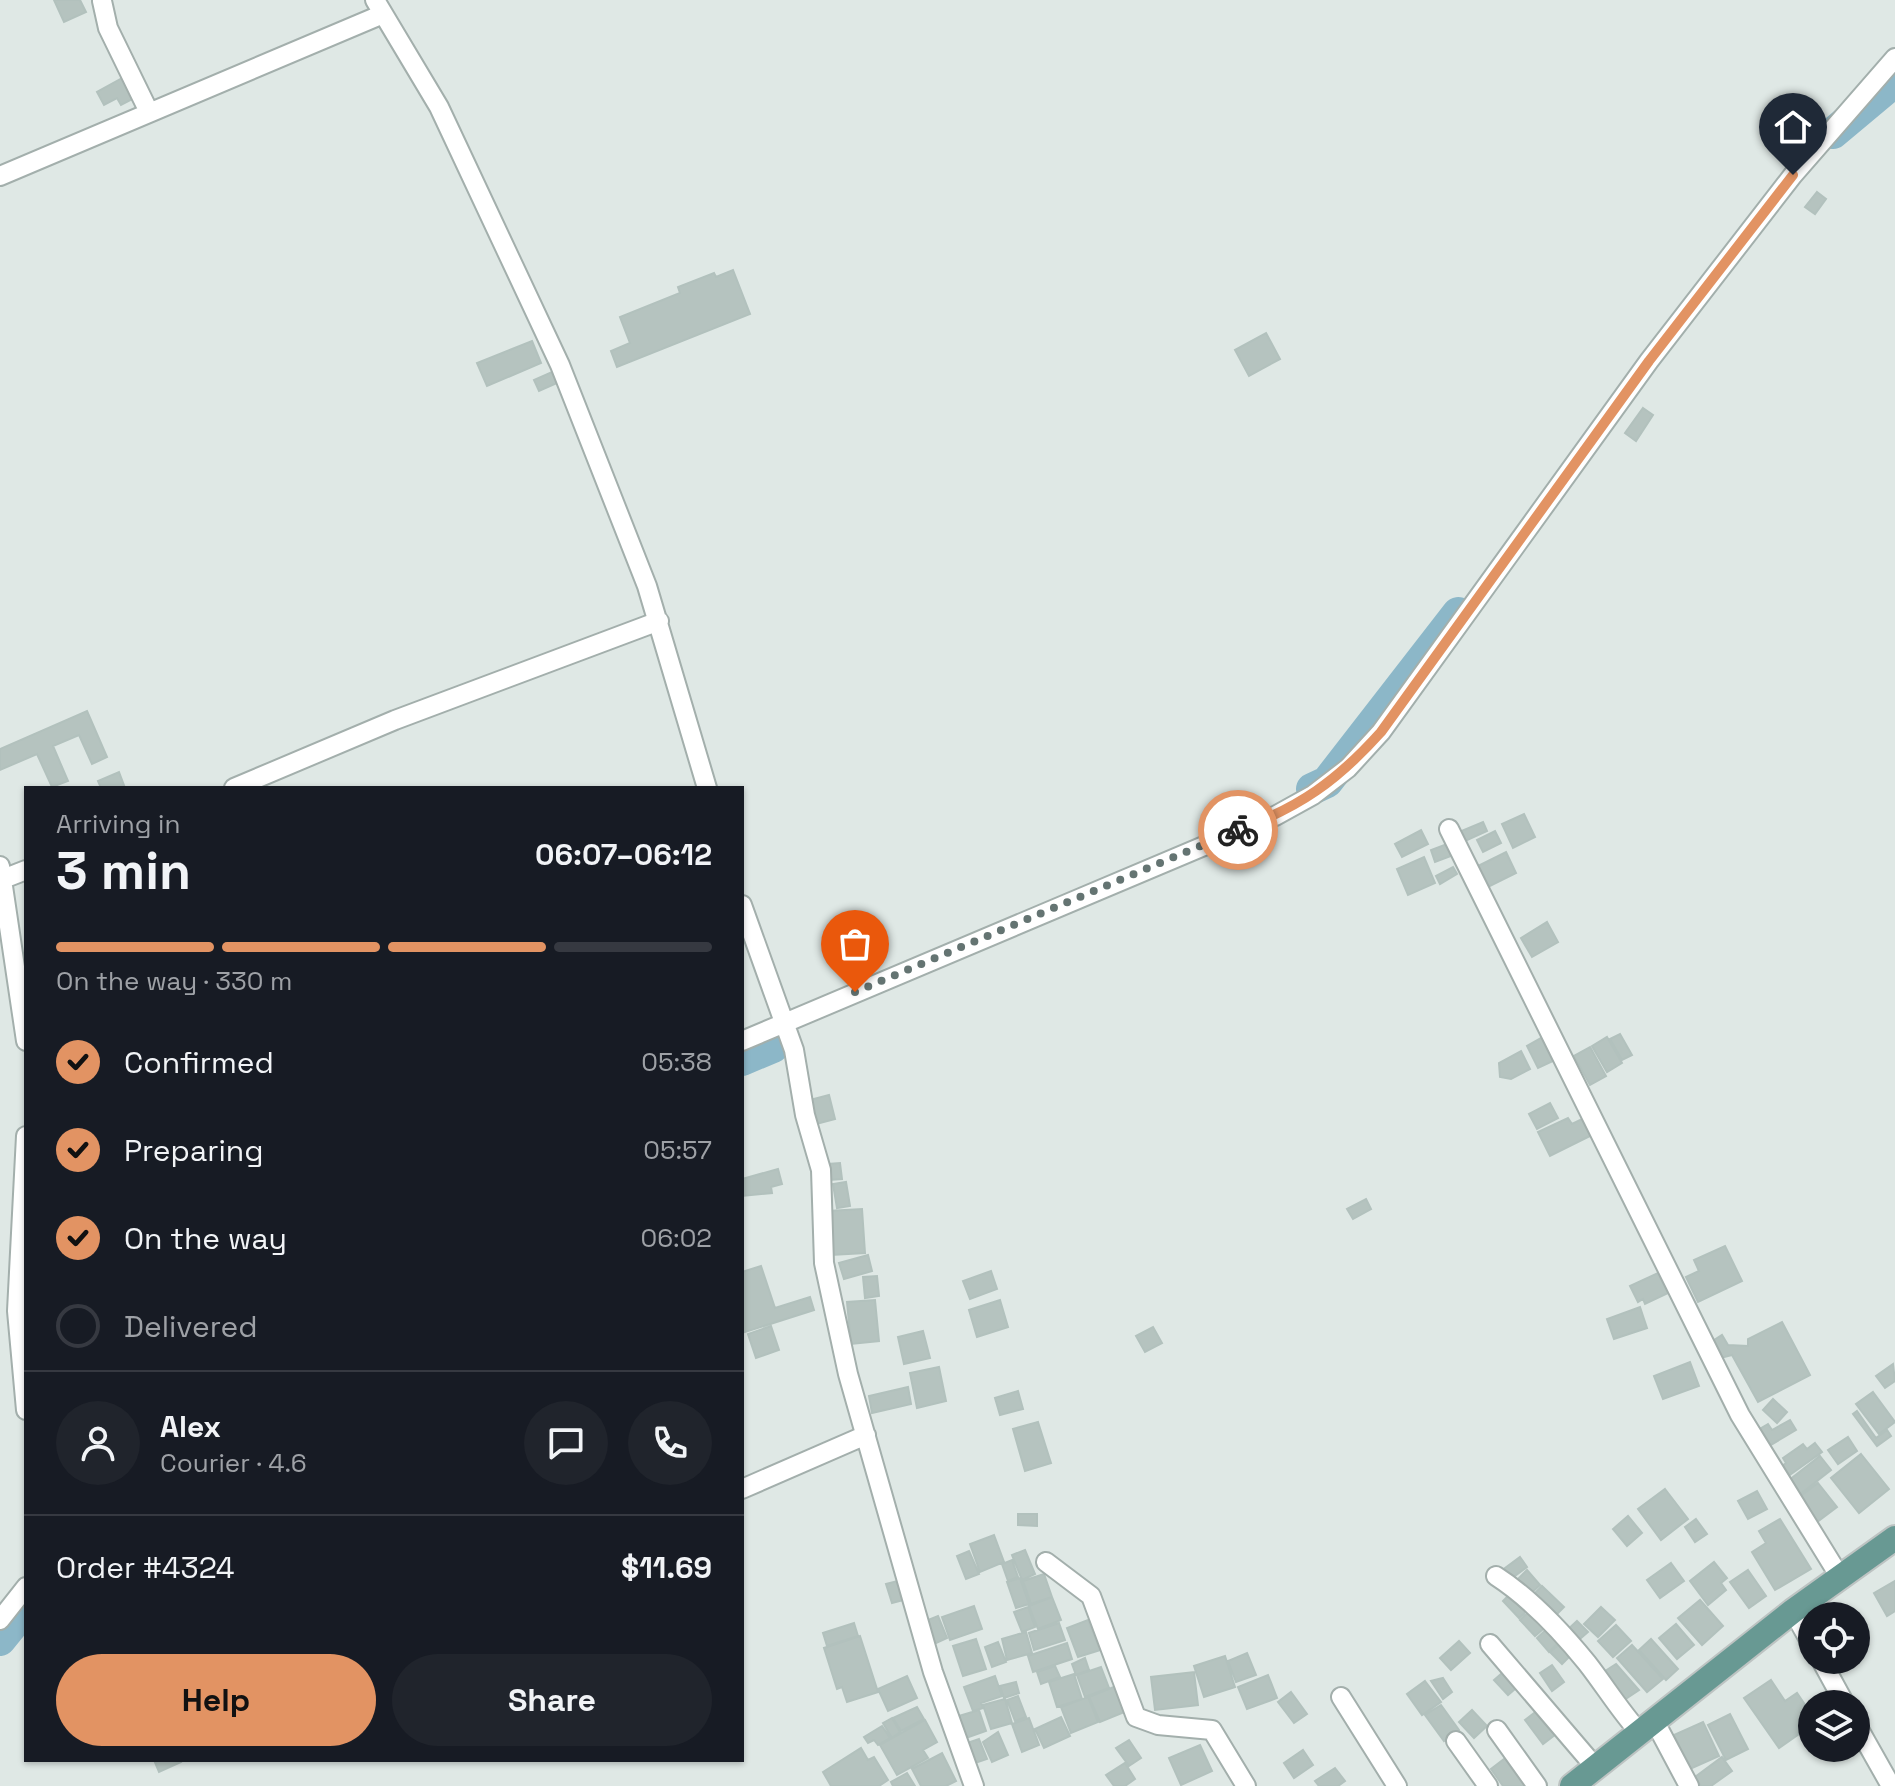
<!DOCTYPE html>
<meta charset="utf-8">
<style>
body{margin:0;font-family:"Space Grotesk",sans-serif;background:#20242c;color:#f1f3f6;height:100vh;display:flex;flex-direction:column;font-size:30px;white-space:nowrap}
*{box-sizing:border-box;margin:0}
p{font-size:26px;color:#9ea1a6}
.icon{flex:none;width:44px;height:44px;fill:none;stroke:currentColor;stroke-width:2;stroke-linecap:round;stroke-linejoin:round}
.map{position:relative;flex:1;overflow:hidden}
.panel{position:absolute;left:24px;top:786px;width:720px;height:976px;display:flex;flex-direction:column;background:#171b24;border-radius:0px;box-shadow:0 2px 6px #0004}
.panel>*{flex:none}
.buttons{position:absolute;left:1798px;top:1602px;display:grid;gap:16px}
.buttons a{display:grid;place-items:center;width:72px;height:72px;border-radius:50%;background:#171b24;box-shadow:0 2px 6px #0004;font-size:40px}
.pin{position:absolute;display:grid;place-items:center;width:68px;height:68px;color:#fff;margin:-82px -34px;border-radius:50% 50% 50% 0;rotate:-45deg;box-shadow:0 0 8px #0007}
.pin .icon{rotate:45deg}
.courier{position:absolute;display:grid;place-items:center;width:80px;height:80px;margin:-40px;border:6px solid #e29363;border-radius:50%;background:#fff;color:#222;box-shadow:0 2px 10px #0007}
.overview em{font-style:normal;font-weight:700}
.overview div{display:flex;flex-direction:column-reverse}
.overview{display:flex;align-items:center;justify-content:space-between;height:136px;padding:0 32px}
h1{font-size:52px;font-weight:700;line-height:60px}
.bar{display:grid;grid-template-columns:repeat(4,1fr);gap:12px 8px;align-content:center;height:96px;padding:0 32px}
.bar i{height:10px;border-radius:6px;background:#363941}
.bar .active{background:#e29363}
.bar p{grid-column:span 4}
.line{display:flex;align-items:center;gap:20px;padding:0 32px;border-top:2px solid #363941}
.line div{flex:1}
.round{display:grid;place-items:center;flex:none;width:84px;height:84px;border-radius:42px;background:#20242c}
ol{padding:0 32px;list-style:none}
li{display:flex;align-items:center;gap:24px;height:88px}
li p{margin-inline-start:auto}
li .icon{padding:8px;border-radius:50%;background:#e29363;color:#111;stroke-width:4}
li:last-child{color:#9ea1a6}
li i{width:44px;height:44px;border:4px solid #363941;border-radius:50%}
.cta{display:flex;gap:16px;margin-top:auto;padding:16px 32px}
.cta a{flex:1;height:92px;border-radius:48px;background:#e29363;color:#111;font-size:32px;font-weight:700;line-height:92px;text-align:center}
.cta a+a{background:#20242c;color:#f1f3f6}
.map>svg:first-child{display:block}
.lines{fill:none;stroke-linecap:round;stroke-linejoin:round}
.river{stroke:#8cb7c8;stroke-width:32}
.building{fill:#b5c3bf;stroke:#b2c1bd;stroke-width:2}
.street-casing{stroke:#a3afac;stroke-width:22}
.primary-casing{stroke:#bdc3c2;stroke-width:28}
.street{stroke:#fff;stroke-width:18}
.primary{stroke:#689993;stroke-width:24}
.done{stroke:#647472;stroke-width:8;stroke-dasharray:0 14.4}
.route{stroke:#e29363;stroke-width:10}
</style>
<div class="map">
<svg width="1895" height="1786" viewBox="0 0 1895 1786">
<rect width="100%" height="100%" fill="#dfe8e5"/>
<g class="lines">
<path class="river" d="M1833,133L1895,81
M1312,789L1327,782L1458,613
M742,1060L773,1047
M0,1640L26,1608"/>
</g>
<path class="building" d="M54,0H80L86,12L64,22Z
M124,77L136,97L121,105L117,98L104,105L97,92Z
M1817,192L1826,199L1815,214L1805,207Z
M733,270L750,314L617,367L611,351L630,343L620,317L680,293L678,287L714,273L716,277Z
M1266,333L1280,359L1249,376L1235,350Z
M532,341L541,363L487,386L477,363Z
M552,372L557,383L539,391L534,380Z
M1643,408L1653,415L1636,441L1625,433Z
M87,711L107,757L92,764L79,735L53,746L68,781L52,787L37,754L0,770V749Z
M119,772L125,788H101L98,781Z
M1524,814L1535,837L1513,848L1502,824Z
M1483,822L1487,831L1463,842L1459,832Z
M1421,830L1428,844L1402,857L1395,844Z
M1495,831L1501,843L1483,852L1477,840Z
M1447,844L1451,856L1435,862L1431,850Z
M1506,852L1516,873L1488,887L1478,866Z
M1424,857L1435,883L1408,895L1397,869Z
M1453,867L1457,874L1440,884L1436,876Z
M1547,922L1558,942L1532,957L1521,938Z
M870,930L880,950L861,959L852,938Z
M1620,1034L1632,1055L1622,1060L1610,1039Z
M1543,1037L1555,1060L1538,1068L1527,1046Z
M1607,1037L1622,1063L1607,1072L1592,1046Z
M1590,1047L1606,1076L1590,1085L1574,1056Z
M1521,1051L1530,1069L1511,1079L1500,1077L1499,1063Z
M829,1095L835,1119L816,1124L810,1100Z
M1550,1103L1558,1118L1537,1129L1529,1114Z
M1568,1118L1572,1124L1582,1119L1590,1136L1550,1156L1538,1132Z
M840,1163L842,1179L829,1180L828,1164Z
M778,1169L782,1184L771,1187L772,1193L742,1196V1179Z
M846,1182L850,1206L837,1208L833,1184Z
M1366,1199L1371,1209L1353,1219L1347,1209Z
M862,1209L865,1253L831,1255L828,1211Z
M1725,1246L1742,1281L1698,1302L1686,1277L1699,1271L1694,1260Z
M868,1255L872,1271L844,1279L839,1263Z
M761,1266L775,1308L810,1297L814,1310L742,1333V1272Z
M991,1271L997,1289L970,1299L963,1281Z
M1658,1273L1668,1293L1645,1304L1643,1299L1638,1302L1630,1286Z
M877,1276L879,1296L865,1298L863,1277Z
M875,1300L879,1341L851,1344L847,1302Z
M1000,1300L1008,1327L977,1337L969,1310Z
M1640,1307L1647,1328L1614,1339L1607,1319Z
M1782,1322L1810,1375L1758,1402L1732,1355L1720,1358L1711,1342L1722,1335L1728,1345L1748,1346V1339Z
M771,1326L779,1350L756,1358L748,1334Z
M1153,1327L1162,1343L1145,1352L1136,1336Z
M923,1331L930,1358L904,1364L898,1337Z
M1690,1362L1699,1386L1663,1399L1654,1376Z
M1893,1364L1895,1381L1885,1388L1876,1376Z
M939,1367L946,1401L917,1408L910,1373Z
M908,1387L911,1404L872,1413L869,1396Z
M1018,1391L1023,1409L1000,1415L995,1398Z
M1873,1392L1895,1422L1879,1434L1856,1404Z
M1773,1399L1787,1412L1777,1423L1763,1410Z
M1857,1411L1876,1438L1887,1430L1891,1436L1877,1446L1853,1414Z
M1790,1420L1796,1430L1764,1449L1758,1430L1768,1424L1772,1430Z
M1038,1422L1051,1463L1025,1471L1013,1429Z
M1848,1437L1857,1451L1838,1464L1828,1450Z
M1815,1443L1822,1452L1784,1479L1778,1469L1786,1463L1783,1458L1803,1444L1807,1449Z
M1861,1454L1889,1489L1859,1513L1831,1478Z
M1820,1456L1831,1470L1799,1495L1788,1481Z
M1818,1483L1837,1507L1817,1522L1798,1498Z
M1665,1489L1688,1519L1661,1540L1638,1509Z
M1757,1491L1767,1509L1748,1519L1738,1501Z
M1018,1514H1037V1526L1018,1525Z
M1628,1516L1642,1533L1627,1546L1613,1529Z
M1696,1519L1707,1534L1695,1542L1685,1527Z
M1780,1519L1811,1569L1775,1590L1752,1552L1766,1543L1759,1531Z
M994,1535L1004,1562L980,1572L970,1544Z
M1025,1550L1035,1574L1022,1580L1012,1555Z
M969,1551L979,1574L966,1579L957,1556Z
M1520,1557L1527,1567L1508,1581L1501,1571Z
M1012,1560L1018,1577L1008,1581L1002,1564Z
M1714,1562L1727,1578L1721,1583L1726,1590L1708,1605L1690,1581Z
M1671,1563L1684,1581L1660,1598L1647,1580Z
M1527,1570L1540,1585L1527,1597L1514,1583Z
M1748,1570L1766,1596L1749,1608L1730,1582Z
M1044,1574L1052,1597L1031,1604L1023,1581Z
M1020,1578L1029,1604L1016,1608L1007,1582Z
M902,1580L907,1599L892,1603L886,1584Z
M1895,1581V1611L1887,1616L1874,1593Z
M1542,1586L1564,1607L1552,1619L1530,1598Z
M1514,1590L1531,1607L1519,1618L1503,1601Z
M1052,1597L1061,1620L1038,1629L1029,1606Z
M1700,1600L1723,1626L1702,1645L1678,1618Z
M974,1606L982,1629L950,1640L942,1617Z
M1028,1607L1035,1627L1022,1632L1014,1612Z
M1601,1607L1615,1620L1598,1637L1584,1624Z
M1533,1608L1548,1625L1535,1636L1520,1620Z
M938,1616L947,1638L932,1645L923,1622Z
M1088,1620L1100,1650L1078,1657L1067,1628Z
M1577,1621L1588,1632L1574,1644L1564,1633Z
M854,1623L858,1636L827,1646L823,1633Z
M1059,1623L1065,1640L1034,1650L1029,1633Z
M1676,1624L1694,1645L1677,1659L1659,1638Z
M1616,1625L1631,1641L1613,1657L1598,1641Z
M1549,1627L1561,1640L1549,1652L1537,1638Z
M1026,1632L1032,1653L1007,1660L1002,1639Z
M860,1636L878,1692L847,1702L842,1687L837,1689L824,1648Z
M976,1639L986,1669L963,1676L953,1646Z
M1651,1639L1678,1669L1666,1680L1639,1650Z
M1459,1641L1470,1653L1451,1670L1440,1658Z
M998,1642L1006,1662L992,1667L985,1647Z
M1562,1642L1573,1653L1562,1664L1550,1652Z
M1067,1643L1072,1659L1033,1672L1028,1656Z
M1632,1645L1663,1679L1647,1692L1617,1658Z
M1247,1653L1256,1675L1236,1682L1228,1661Z
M1225,1656L1235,1687L1204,1697L1194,1666Z
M1085,1658L1089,1670L1076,1675L1072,1664Z
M1616,1664L1639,1690L1618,1704L1602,1673Z
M1552,1665L1564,1682L1552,1691L1540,1673Z
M1055,1666L1060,1677L1041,1684L1037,1672Z
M1101,1667L1109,1688L1085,1697L1077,1675Z
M1508,1668L1522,1683L1508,1695L1494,1680Z
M1194,1672L1198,1705L1155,1710L1151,1677Z
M1074,1674L1082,1699L1057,1707L1049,1682Z
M1268,1675L1277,1698L1247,1709L1238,1687Z
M907,1676L917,1698L888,1711L878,1689Z
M995,1676L1002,1696L981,1703L983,1708L973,1711L964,1687Z
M1443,1678L1452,1692L1443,1699L1431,1681Z
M1771,1680L1785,1701L1797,1693L1812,1715V1725L1779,1748L1744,1698Z
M1425,1681L1441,1702L1422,1715L1407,1694Z
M1016,1682L1019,1693L1004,1698L1000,1686Z
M1116,1686L1127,1711L1100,1722L1089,1697Z
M1291,1692L1307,1714L1294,1723L1278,1702Z
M1018,1696L1026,1717L1015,1721L1007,1700Z
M1088,1697L1098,1722L1071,1733L1061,1707Z
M1005,1699L1012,1723L991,1729L983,1705Z
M1441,1705L1459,1730L1444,1741L1425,1715Z
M917,1707L924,1719L901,1731L893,1718Z
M1542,1707L1560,1731L1543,1744L1525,1720Z
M979,1710L986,1731L966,1738L959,1716Z
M1472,1710L1487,1726L1474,1738L1459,1722Z
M1730,1714L1748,1749L1726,1760L1708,1725Z
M1061,1717L1070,1736L1044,1748L1035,1729Z
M892,1718L900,1732L892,1738L883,1723Z
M1029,1718L1039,1745L1022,1752L1012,1724Z
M925,1720L937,1742L923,1750L928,1758L897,1775L880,1745Z
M1703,1722L1719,1756L1690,1769L1674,1735Z
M882,1726L890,1738L878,1745L874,1740L868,1743L864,1737Z
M998,1732L1008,1755L992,1762L983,1742Z
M979,1739L987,1759L972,1764L964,1744Z
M1129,1740L1141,1758L1129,1766L1116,1748Z
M1200,1745L1212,1771L1181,1785L1169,1758Z
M861,1748L868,1760L874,1757L888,1780L879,1786H831L823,1772Z
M1303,1750L1313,1765L1294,1778L1284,1763Z
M942,1753L956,1781L946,1786H921L912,1769Z
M1508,1756L1530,1786H1503L1491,1769Z
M1722,1757L1732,1771L1711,1786H1701L1695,1777Z
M154,1760H180L181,1762L159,1772Z
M1125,1763L1135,1779L1125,1786H1114L1106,1775Z
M1335,1768L1345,1781L1338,1786H1319L1315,1781Z
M907,1773L915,1786H893L891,1782Z"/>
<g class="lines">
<defs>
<path id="street" d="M375,0L439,107L560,365L647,586L707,788
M102,1L108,28L149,112
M0,176L383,14
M234,788L395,720L659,621
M1449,829L1740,1415L1840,1577
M0,866L26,1041
M3,879L26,870
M742,905L794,1050L805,1115L821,1170L824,1263L848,1374L933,1672L974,1786
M742,1041L1275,816L1313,795L1348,768L1381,732L1649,361L1793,175L1895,58
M26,1136L17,1311L26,1410
M742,1489L866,1435
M1046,1562L1091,1596L1136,1717L1158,1725L1212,1730L1246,1786
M1496,1576C1530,1598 1561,1631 1587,1663C1605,1686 1620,1711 1640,1733
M1793,1611L1812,1645
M0,1620L26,1587
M1490,1644L1596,1768
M1821,1660L1845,1704
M1341,1697L1397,1786
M1655,1722L1689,1786
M1856,1724L1891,1786
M1497,1730L1537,1786
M1456,1741L1488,1786"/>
<path id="primary" d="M1572,1786L1793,1611L1895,1538"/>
</defs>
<use href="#street" class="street-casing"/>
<use href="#primary" class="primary-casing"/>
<use href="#street" class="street"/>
<use href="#primary" class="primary"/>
</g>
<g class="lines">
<path class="done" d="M855,992L1238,830"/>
<path class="route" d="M1238,830C1300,807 1337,781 1381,732L1649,361L1793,175"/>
</g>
</svg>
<div class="buttons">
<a><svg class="icon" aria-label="locate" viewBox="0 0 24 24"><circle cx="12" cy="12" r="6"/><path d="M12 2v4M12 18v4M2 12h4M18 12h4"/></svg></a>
<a><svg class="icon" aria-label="layers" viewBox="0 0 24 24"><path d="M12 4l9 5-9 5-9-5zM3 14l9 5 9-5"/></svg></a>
</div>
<div class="pin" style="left:855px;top:992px;background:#ea580c"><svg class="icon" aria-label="bag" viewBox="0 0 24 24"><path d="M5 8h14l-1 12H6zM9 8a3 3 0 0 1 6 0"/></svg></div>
<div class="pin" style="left:1793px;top:175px;background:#1f2937"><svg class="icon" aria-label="home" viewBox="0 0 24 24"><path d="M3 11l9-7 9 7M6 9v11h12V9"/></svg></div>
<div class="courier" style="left:1238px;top:830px"><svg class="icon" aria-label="bike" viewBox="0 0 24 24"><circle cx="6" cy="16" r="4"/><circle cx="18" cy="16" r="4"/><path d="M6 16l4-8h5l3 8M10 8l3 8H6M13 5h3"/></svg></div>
<section class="panel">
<div class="overview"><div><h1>3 min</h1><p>Arriving in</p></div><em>06:07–06:12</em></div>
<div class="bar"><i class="active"></i><i class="active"></i><i class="active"></i><i></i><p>On the way · 330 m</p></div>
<ol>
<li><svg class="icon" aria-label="check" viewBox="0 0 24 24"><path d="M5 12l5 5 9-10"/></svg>Confirmed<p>05:38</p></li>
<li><svg class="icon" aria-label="check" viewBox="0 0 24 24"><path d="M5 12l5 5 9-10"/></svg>Preparing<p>05:57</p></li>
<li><svg class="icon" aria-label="check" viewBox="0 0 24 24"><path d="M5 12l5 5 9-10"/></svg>On the way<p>06:02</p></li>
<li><i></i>Delivered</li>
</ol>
<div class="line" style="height:144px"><a class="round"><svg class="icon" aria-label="person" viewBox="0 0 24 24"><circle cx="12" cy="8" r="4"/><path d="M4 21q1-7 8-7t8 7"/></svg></a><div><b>Alex</b><p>Courier · 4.6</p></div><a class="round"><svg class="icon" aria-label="chat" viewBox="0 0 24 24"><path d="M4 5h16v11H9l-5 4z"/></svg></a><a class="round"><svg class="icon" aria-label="phone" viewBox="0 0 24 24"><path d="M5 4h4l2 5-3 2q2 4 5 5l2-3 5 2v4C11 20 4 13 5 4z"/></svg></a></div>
<div class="line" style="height:104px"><div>Order #4324</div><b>$11.69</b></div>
<div class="cta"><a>Help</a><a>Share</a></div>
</section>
</div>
